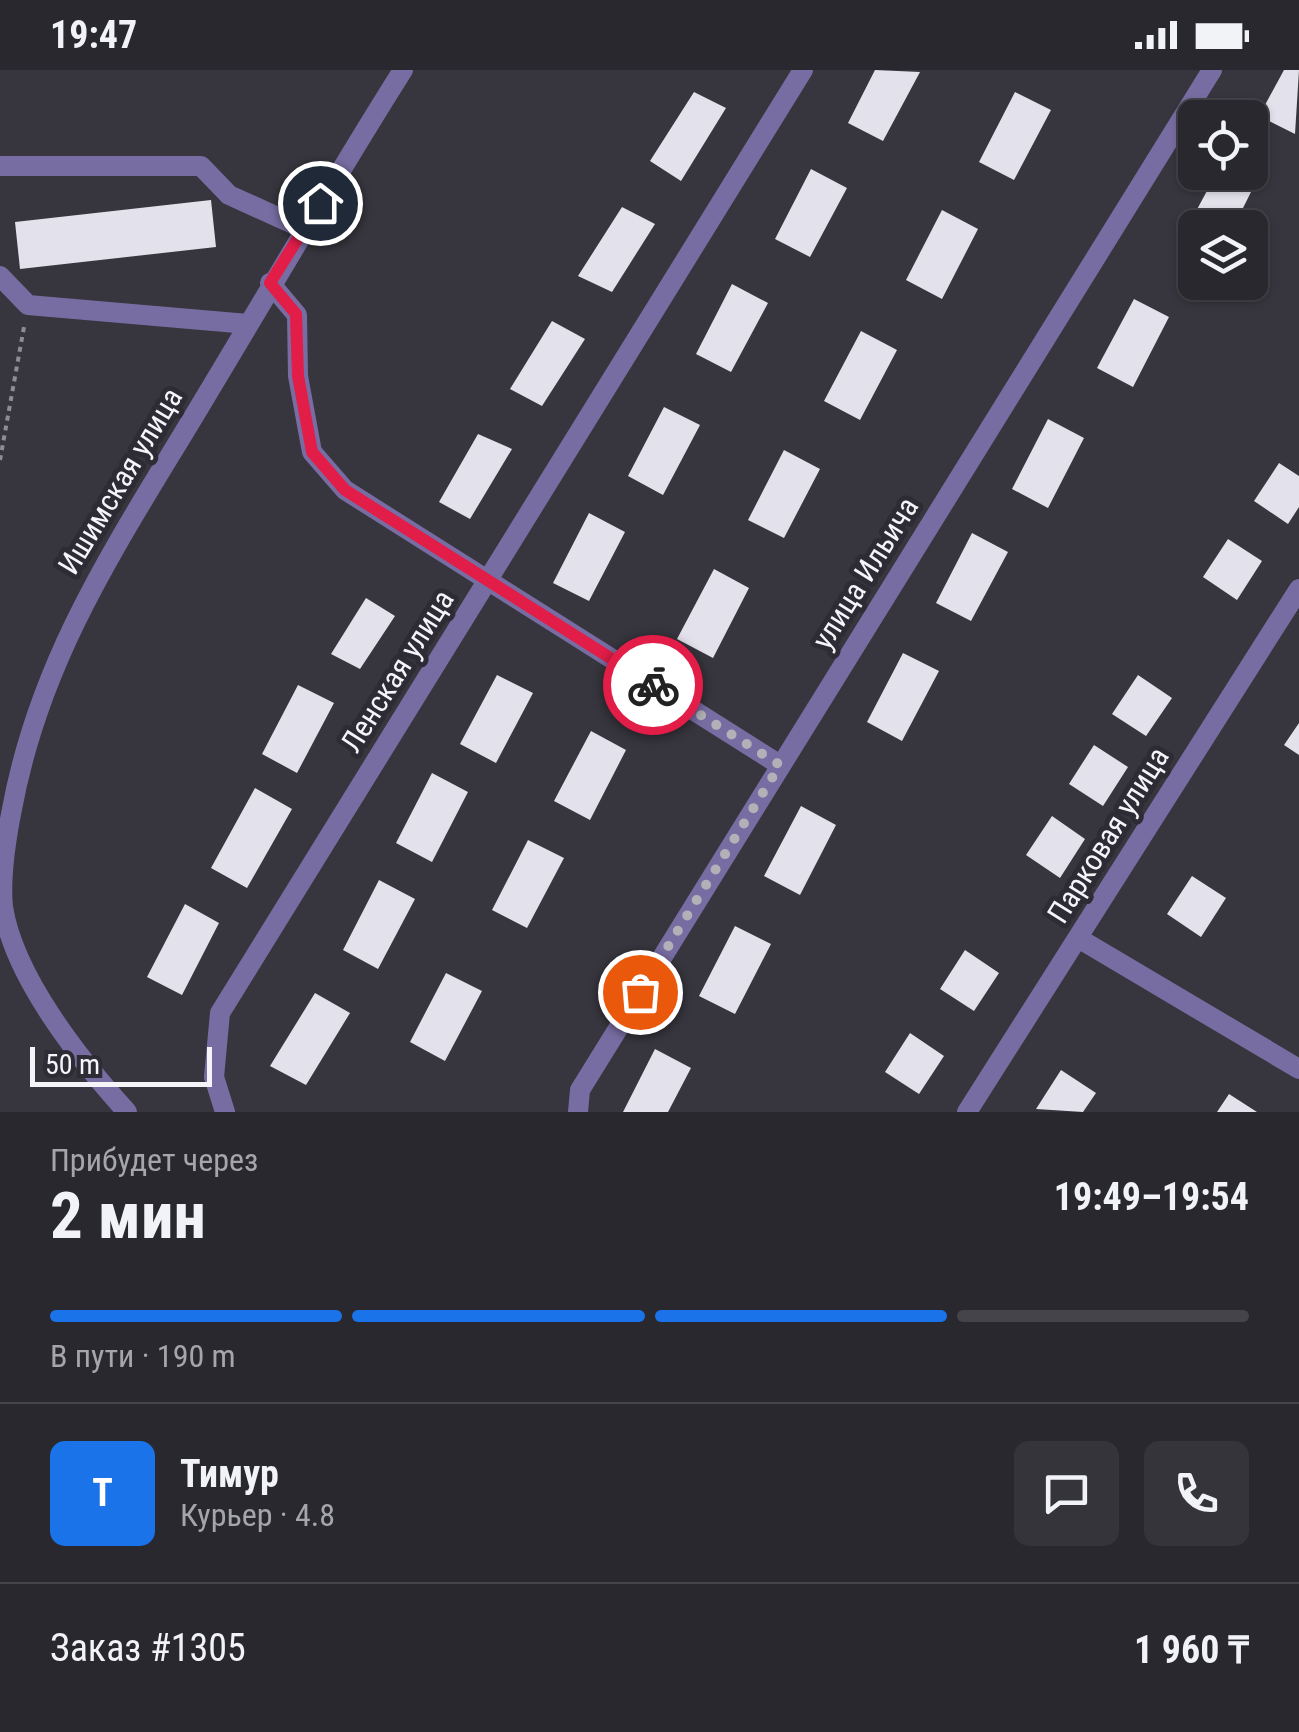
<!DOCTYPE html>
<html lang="ru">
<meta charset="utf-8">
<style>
body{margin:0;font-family:"Roboto Condensed",sans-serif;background:#35343a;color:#f1f3f6;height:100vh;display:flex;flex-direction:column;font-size:38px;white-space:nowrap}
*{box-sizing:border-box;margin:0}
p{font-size:32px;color:#a5a6aa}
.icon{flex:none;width:55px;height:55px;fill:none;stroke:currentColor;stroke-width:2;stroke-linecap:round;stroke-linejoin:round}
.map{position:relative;height:1042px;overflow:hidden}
.details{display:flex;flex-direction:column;background:#29282e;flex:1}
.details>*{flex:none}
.buttons{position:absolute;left:1178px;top:30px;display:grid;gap:20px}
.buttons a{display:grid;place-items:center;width:90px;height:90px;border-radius:15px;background:#29282e;box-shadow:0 2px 8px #0004,0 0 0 2px #45444a;font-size:50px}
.scale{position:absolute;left:30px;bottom:25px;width:182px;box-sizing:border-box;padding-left:10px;border:5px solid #f5f4f9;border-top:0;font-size:28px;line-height:35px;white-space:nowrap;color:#f5f4f9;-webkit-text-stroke:8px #2d2b33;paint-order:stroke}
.pin{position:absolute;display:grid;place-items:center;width:85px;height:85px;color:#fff;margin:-42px;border:5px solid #fff;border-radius:50%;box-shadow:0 2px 10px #0007}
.courier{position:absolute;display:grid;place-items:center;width:100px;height:100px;margin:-50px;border:8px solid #e11d48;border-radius:50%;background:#fff;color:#222;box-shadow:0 2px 12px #0007}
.overview em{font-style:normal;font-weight:700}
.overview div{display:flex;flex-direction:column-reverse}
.overview{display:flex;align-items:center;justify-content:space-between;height:170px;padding:0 50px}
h1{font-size:65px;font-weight:700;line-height:75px}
.bar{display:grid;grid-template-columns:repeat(4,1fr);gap:15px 10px;align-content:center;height:120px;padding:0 50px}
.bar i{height:12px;border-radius:8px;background:#45444a}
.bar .current{background:#1a73e8}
.bar p{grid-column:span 4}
.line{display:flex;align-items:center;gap:25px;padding:0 50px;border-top:2px solid #45444a}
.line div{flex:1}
.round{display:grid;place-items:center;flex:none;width:105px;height:105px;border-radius:15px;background:#35343a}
.status{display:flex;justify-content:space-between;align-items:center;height:70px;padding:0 50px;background:#29282e;direction:ltr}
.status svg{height:28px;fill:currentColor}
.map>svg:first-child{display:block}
.building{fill:#e3e2ec}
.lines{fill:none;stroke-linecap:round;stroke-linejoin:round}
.path{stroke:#8f8d94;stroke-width:4;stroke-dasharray:5 5;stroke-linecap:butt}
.street{stroke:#786da2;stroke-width:20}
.done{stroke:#b2b1b7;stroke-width:10;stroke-dasharray:0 18}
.route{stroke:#e11d48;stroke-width:12}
.labels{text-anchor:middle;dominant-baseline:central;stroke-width:10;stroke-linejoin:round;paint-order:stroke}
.street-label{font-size:30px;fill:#f5f4f9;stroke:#2d2b33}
</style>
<div class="status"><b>19:47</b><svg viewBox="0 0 49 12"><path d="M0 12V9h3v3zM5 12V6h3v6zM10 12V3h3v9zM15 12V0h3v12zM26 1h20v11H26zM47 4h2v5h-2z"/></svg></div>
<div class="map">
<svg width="1299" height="1042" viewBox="0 0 1299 1042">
<rect width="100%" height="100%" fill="#37353d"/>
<path class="building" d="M875,0L920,2L883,71L848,53Z
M1284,0H1299L1295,64L1259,46Z
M694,22L726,38L681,111L650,91Z
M1015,22L1051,40L1014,110L979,92Z
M811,99L847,118L810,187L775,169Z
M1216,104L1251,122L1233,158H1195V182L1179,173Z
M211,130L216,177L20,199L15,152Z
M622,137L655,154L612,222L578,206Z
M942,140L978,159L942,229L906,210Z
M732,214L768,233L731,302L696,284Z
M1134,229L1169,247L1133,317L1097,298Z
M552,251L585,269L542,336L510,319Z
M861,261L897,280L860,350L824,331Z
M664,337L700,355L663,425L628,406Z
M1048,349L1084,368L1048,438L1012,419Z
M478,364L512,379L470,449L439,432Z
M784,380L820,399L784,468L748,450Z
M1279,393L1299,406V437L1288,454L1254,431Z
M589,443L625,462L589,531L553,513Z
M972,463L1008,482L971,551L936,533Z
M1228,469L1262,491L1237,530L1203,507Z
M714,499L749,518L713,588L677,569Z
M366,528L395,546L360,599L331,584Z
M903,583L939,601L902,671L867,652Z
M497,605L533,623L496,693L460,674Z
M1138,605L1172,628L1146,666L1112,644Z
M298,615L334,633L297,703L262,684Z
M1299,653V685L1284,675Z
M591,661L626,680L590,750L554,731Z
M1094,675L1128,697L1103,736L1069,714Z
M432,703L468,722L432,792L396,773Z
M255,718L292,739L247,818L211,798Z
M801,736L836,755L800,825L764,806Z
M1052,746L1085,769L1060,808L1026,785Z
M528,770L564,788L527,858L492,840Z
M1192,806L1226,828L1201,867L1167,844Z
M379,810L415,829L378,899L343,880Z
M185,834L219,853L182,925L147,907Z
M735,856L771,874L735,944L699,926Z
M965,880L999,903L974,941L940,919Z
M446,903L482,921L445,991L410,972Z
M315,923L350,943L306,1015L270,996Z
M910,963L944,986L919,1024L885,1002Z
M655,979L691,998L668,1042H623Z
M1061,1000L1096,1023L1083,1042L1036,1039Z
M1229,1024L1257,1042H1217Z"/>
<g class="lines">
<path class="path" d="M0,390L24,257"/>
<path class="street" d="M0,96H201L229,125L304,159
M0,206L28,235L248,254
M270,213L297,245L298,306L312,382L345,420L780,695
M1078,868L1299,999
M127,1042C80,990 14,907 3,837C0,806 6,769 12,739C41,582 123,465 203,331C270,220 334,109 403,0
M225,1042L214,1007L220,943L803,0
M578,1042L580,1020L1212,0
M967,1042L1299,519"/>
</g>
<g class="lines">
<path class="done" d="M640,922L780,695L653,615"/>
<path class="route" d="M320,133L270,213L296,244L298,306L312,382L345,420L653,615"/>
</g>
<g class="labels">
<g class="street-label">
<text transform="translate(120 411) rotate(-59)">Ишимская улица</text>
<text transform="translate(865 503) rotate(-58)">улица Ильича</text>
<text transform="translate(397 601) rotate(-58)">Ленская улица</text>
<text transform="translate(1108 765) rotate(-58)">Парковая улица</text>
</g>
</g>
</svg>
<div class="buttons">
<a><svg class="icon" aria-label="locate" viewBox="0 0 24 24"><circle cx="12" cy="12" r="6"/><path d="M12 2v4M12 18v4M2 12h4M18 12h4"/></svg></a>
<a><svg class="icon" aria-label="layers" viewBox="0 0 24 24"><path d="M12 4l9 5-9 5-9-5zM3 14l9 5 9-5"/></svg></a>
</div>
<div class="scale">50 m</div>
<div class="pin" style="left:640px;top:922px;background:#ea580c"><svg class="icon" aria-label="bag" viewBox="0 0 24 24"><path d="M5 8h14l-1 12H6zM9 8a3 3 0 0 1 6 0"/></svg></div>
<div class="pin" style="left:320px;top:133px;background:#1f2937"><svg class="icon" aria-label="home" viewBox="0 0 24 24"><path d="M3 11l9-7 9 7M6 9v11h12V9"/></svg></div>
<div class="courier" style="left:653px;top:615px"><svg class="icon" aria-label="bike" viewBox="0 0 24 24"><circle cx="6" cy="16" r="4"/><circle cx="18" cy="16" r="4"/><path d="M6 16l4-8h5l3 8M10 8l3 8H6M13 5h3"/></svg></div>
</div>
<section class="details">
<div class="overview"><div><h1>2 мин</h1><p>Прибудет через</p></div><em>19:49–19:54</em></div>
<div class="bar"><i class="current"></i><i class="current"></i><i class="current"></i><i></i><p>В пути · 190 m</p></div>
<div class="line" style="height:180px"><b class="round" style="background:#1a73e8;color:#fff">Т</b><div><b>Тимур</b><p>Курьер · 4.8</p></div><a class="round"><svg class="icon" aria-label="chat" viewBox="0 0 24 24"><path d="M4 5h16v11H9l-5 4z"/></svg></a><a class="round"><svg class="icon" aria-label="phone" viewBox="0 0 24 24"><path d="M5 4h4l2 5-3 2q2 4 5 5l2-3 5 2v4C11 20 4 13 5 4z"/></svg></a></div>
<div class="line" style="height:130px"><div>Заказ #1305</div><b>1 960 ₸</b></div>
</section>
